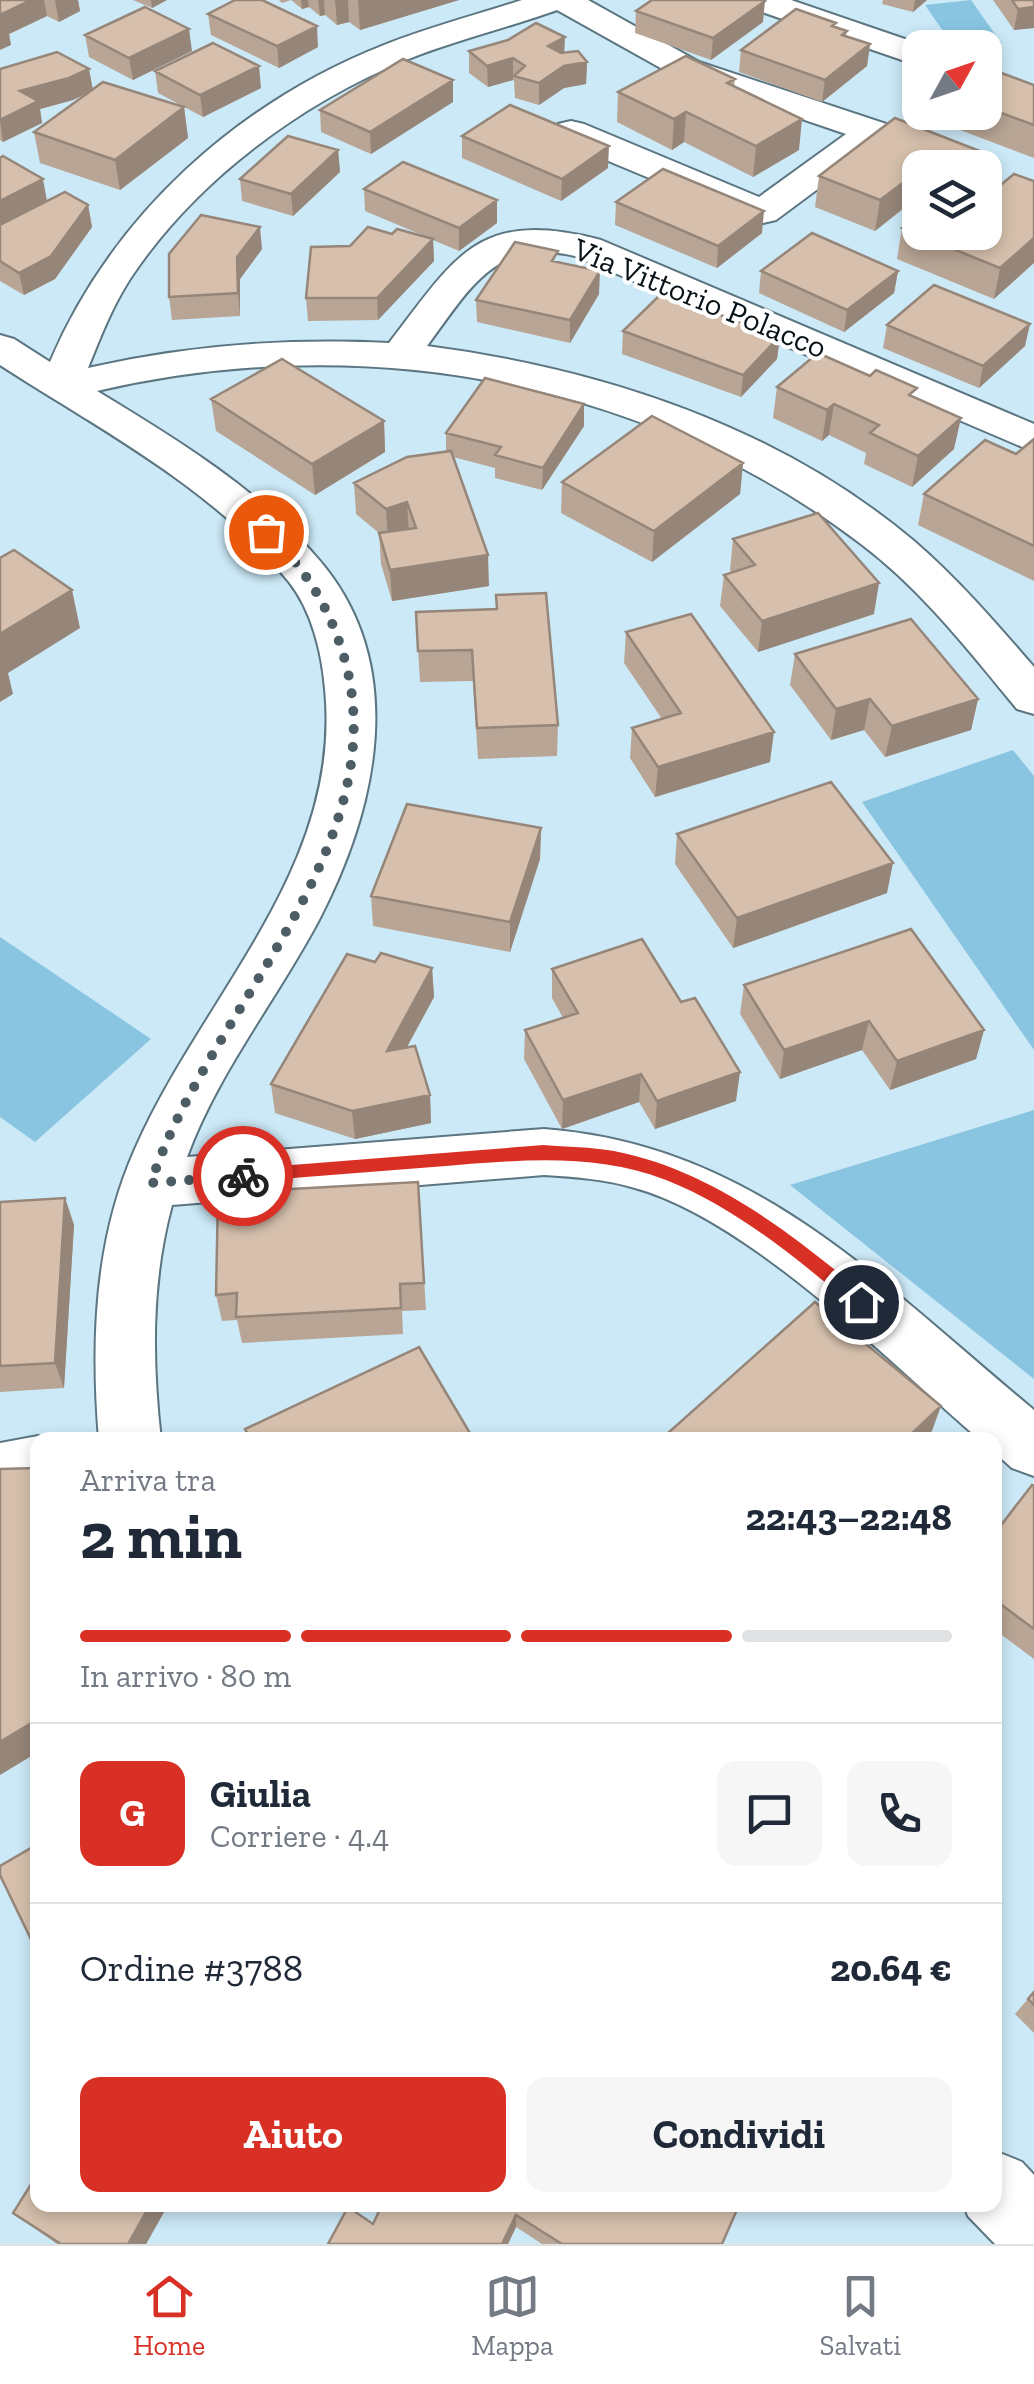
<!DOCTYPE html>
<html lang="it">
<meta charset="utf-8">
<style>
body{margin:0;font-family:"Zilla Slab",serif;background:#f6f6f7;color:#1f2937;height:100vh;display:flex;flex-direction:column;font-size:38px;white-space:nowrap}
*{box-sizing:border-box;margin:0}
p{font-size:32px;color:#747a83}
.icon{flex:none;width:55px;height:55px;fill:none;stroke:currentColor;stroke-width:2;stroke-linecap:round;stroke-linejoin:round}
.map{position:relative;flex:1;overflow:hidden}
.details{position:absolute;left:30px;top:1432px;width:972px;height:780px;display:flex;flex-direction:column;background:#fff;border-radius:20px;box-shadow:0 5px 15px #0003}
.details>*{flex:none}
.needle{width:65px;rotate:50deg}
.tools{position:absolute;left:902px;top:30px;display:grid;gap:20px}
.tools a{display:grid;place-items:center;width:100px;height:100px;border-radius:20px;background:#fff;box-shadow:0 5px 15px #0003;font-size:50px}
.pin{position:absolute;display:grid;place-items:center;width:85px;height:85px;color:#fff;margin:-42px;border:5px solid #fff;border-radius:50%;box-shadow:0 2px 10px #0007}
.courier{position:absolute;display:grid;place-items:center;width:100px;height:100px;margin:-50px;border:8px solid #d93025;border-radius:50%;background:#fff;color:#222;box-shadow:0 2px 12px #0007}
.overview em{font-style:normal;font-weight:700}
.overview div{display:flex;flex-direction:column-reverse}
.overview{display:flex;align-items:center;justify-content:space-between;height:170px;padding:0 50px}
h1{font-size:65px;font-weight:700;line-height:75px}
.bar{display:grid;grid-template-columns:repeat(4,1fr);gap:15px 10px;align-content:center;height:120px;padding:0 50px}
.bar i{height:12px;border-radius:8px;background:#e0e1e3}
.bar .active{background:#d93025}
.bar p{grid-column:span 4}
.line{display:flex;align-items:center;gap:25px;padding:0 50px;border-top:2px solid #e0e1e3}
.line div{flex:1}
.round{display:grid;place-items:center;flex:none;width:105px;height:105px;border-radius:20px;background:#f6f6f7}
.button{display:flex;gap:20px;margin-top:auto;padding:20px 50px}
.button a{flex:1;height:115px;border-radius:20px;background:#d93025;color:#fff;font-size:40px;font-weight:700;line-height:115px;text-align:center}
.button a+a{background:#f6f6f7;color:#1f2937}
.menu{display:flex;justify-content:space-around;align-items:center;height:140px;border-top:2px solid #e0e1e3;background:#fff;font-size:28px;color:#747a83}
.menu a{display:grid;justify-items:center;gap:5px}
.menu .active{color:#d93025}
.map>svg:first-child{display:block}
.green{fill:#89c5e1}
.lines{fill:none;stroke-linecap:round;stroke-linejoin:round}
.minor-casing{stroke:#5b7581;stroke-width:4}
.minor{fill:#fff;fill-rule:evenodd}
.wall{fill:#b8a595}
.shaded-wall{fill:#968679}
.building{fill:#d6c0ad;stroke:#968679;stroke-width:2.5}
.route{fill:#d93025}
.done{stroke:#4d5d65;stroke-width:10;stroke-dasharray:0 18}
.labels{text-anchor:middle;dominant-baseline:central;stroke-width:8;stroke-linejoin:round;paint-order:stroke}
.far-street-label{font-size:32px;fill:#081217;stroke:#fff}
</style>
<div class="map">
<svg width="1034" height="2244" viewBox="0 0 1034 2244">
<rect width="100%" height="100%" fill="#cce9f7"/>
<path class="green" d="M971,0L1002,44L954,47L925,5Z
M1013,750L1034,776V1050L862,802Z
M0,937L151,1039L35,1142L0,1117Z
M1034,1110V1379L790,1185Z"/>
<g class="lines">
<defs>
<path id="minor" d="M522,0H588L699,62L995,160L1000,168L995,176L985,178V168H945L877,145L776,220L763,223L750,220L558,140L553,132L558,124L571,121L584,124L759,197L846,134L675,76L557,10C507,28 455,40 406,60C299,104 194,182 130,279C112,307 100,338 88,368C189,345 286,338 389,343C458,253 479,209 601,240L1034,424V452L575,256C495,237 469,290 427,346C602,369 777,426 914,541C958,579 996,623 1034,667V714L1017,709C969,651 922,590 861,544C643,378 362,329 97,391C176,439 259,489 320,561C409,666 377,807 320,918C278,998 218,1072 187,1157L544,1129C755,1145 880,1283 1034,1410V1476L1012,1468L995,1453V1440H980C890,1362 748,1219 635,1188C605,1179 575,1177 544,1175L172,1205C151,1282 152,1361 161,1440H99C91,1342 94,1241 135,1149C202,996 343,868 325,689C322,653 312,611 289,582C214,488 99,429 0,365V335L14,339L50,362C112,216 237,103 384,45C429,27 476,15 522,0Z
M742,0H791L931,48H920V65L908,62L747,7Z
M38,1436L49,1440H38V1492L0,1499V1443Z
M995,2151L1022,2162L1034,2175V2244H995L968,2216L964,2205H995Z"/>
</defs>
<use href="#minor" class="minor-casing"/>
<use href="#minor" class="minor"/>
</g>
<path class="wall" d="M0,0H78L80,11L59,22L47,16L9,34L11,45Z
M133,0H167L152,8Z
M279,0H459L360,30L349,22L337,25L325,15L320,16L309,7L302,9L291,0L282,3Z
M883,0H927L913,12L882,4Z
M993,0H1034V28L1014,30Z
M636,11L763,22L711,60L635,33Z
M208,14L318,47L279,68L211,35Z
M836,27L847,31L846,36L870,44L867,66L822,102L739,72L741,50Z
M85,35L192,51L133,80L89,57Z
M469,51L564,53L587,62L586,84L564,88L539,105L515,98L514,81L513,80L488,87L469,73Z
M985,67L1034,85V158L926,117L927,112H985Z
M0,69L92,90L184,107L188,138L120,190L40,163L34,132L88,93L73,100L40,109L42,123L3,142L0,140Z
M155,71L261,88L203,117L158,93Z
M735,79L734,87L799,150L753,177L684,142L672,150L617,122L618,92Z
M453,102L371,154L321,132L320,110Z
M462,136L608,168L561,201L462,158Z
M338,150L340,172L293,216L242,201L240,179Z
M982,152L980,168H920V203L914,200L875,231L815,207L819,176Z
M0,158L47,201L88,205L92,227L55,279L24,295L0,281Z
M1034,181L994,299L897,259L902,228L985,232V198Z
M364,189L497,200V223L459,251L433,240L434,261L378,320L308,321L306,298L350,246L392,234L429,238L365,211Z
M616,202L762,233L717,268L615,225Z
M262,249L240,279V316L172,320L169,297Z
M558,263L599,294L570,343L477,322L476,300Z
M761,271H898L894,293L844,332L759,293Z
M887,325L1025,346L979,388L883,348Z
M623,331L780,336L777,359L741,397L622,354Z
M777,387L916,398L954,449L912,487L864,464L866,453L829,435L822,441L773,418Z
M211,399L384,421L385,452L315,495L216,431Z
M584,426L542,490L495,478V468L453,457L489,586L392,601L381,564L379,533L356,514L354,483L446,451V433Z
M1034,439V581L918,525L924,494L1016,454Z
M743,463L740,494L652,562L561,513L562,482Z
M733,539L874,614L758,652L720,606L724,575L731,572L730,570Z
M496,595L558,725L557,756L478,759L473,681L420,682L416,612L496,609Z
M626,632L770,762L655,797L630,758L632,728L662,719L624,663Z
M795,654L978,699L971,730L885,757L864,730L831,740L790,685Z
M541,828L540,859L510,952L373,926L371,896Z
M677,834L887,893L733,948L675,864Z
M375,962L432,968L434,997L407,1047L430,1095L431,1123L355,1139L275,1113L271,1084Z
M552,969L736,1101L655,1129L639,1102L562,1129L524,1059L525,1030L563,1018L552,998Z
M744,985L984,1030L976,1059L890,1090L862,1050L780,1079L740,1014Z
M418,1182L426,1310L402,1311L403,1334L242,1343L237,1320L222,1321L216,1295Z
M65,1198L74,1225L64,1388L0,1392V1202Z
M1034,1486V1659L995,1630V1533Z
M1034,1992V2033L1015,2014Z
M168,2205L146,2244H57L13,2213Z
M382,2205H739L722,2244H542L516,2227L508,2244H328L373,2224Z"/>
<path class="shaded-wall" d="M31,0H44L47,16L9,34L11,45L0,50V15Z
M55,0H78L80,11L59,22Z
M151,0H167L152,8Z
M301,0H308L309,7L302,9Z
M318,0H324L325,15L320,16Z
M335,0H348L349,22L337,25Z
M358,0H459L360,30Z
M915,0H927L913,12Z
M765,1L763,22L711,60L713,38Z
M1034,7V28L1014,30L1018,9Z
M317,26L318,47L279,68L277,46Z
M189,29L192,51L133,80L129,58Z
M565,37L564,58L548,46Z
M870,44L867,66L822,102L825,80Z
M513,58V80L488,87L487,66Z
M587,62L586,84L564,88L539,105V83L564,66Z
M259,66L261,88L203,117L200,95Z
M89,69L93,90L73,100L40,109L42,123L3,142L0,120L20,91Z
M453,80V102L371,154L370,132Z
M184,107L188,138L120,190L115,160Z
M686,112L684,142L672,150L674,119Z
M802,119L799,150L753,177L756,146Z
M609,146L608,168L561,201L562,179Z
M338,150L340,172L293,216L291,194Z
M982,152L980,168H963Z
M919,170L914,200L875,231L880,200Z
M43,179L47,201L0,226V201Z
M497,200V223L459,251V228Z
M88,205L92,227L55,279L24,295L19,273Z
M764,211L762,233L717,268L718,246Z
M260,227L262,249L240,279V316L238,293L237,257Z
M1034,238V263L994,299L1000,268Z
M433,239L434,261L378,320L377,298Z
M600,271L599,294L570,343V320Z
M898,271L894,293L844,332L847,310Z
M1030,324L1025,346L979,388L983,366Z
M780,336L777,359L741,397L743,375Z
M584,404V426L542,490L543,468Z
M834,404L829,435L822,441L827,410Z
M961,418L954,449L912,487L918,456Z
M384,421L385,452L315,495L312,464Z
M743,463L740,494L652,562L654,531Z
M407,502L409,533L388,540L386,509Z
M488,555L489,586L392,601L390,570Z
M879,583L874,614L758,652L762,621Z
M72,590L80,628L8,673L13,694L0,702V634Z
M870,699L864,730L831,740L836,709Z
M978,699L971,730L885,757L892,726Z
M774,732L770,762L655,797L658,767Z
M541,828L540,859L510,952V922Z
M893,863L887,893L733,948L737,918Z
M432,968L434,997L389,1080L387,1051Z
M869,1021L862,1050L780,1079L784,1050Z
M984,1030L976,1059L890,1090L897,1061Z
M740,1072L736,1101L655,1129L657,1101Z
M641,1074L639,1102L562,1129L563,1100Z
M430,1095L431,1123L355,1139L352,1111Z
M65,1198L74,1225L64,1388L55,1363Z
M941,1406L932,1431L922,1440H905Z
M38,1719V1752L0,1775V1742Z
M150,2205H168L146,2244H128Z
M516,2215V2227L508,2244H502Z"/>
<path class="building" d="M0,0H31L0,15Z
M235,0H262L317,26L277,46L208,14Z
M652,0H763L765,1L713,38L636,11Z
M1012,0H1034V7L1018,9Z
M145,7L189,29L129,58L85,35Z
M796,9L836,23L832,26L847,31L842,35L870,44L825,80L741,50Z
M536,23L565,37L548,46L561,53L578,51L587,62L564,66L539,83L514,76L525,66L513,58L487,66L469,51L508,40Z
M213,43L259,66L200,95L155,71Z
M57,52L89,69L69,78L20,91L38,101L0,120V69Z
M686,56L735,79L727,83L802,119L756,146L686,112L674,119L618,92Z
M403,59L453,80L370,132L320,110Z
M985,67L1034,85V125L985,107Z
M103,82L184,107L115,160L34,132Z
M510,105L609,146L562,179L462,136Z
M895,118L982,152L963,168H920V170L880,200L819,176Z
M288,136L338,150L291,194L240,179Z
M3,156L43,179L0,201V158Z
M403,162L497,200L459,228L364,189Z
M663,169L764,211L718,246L616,202Z
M1014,174L1034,181V238L1000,268L902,228L920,214V232H985V206L987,205L985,204V198Z
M65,192L88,205L51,256L19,273L0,261V225Z
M201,215L260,227L237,257L238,293L169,297V254Z
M368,227L392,234L397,229L433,239L377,298H306L311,247L350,246Z
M812,233L898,271L847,310L761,271Z
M515,242L558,251L552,261L600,271L570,320L476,300Z
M934,285L1030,324L983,366L887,325Z
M661,294L780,336L743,375L623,331Z
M818,353L870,376L876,370L917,388L909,395L961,418L918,456L870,433L879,425L834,404L827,410L777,387Z
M282,359L384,421L312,464L211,399Z
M485,378L584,404L543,468L495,455L501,447L446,433Z
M652,416L743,463L654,531L562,482Z
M1034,439V546L924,494L985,440L1016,454Z
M451,451L488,555L390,570L379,533L416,528L407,502L386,509L354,483L407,457Z
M818,513L879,583L762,621L724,575L755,565L733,539Z
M14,550L72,590L0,634V558Z
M546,593L558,725L477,728L472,650L418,651L416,612L497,609L496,595Z
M691,614L774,732L658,767L632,728L681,713L626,632Z
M911,619L978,699L892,726L870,699L836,709L795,654Z
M831,782L893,863L737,918L677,834Z
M407,804L541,828L510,922L371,896Z
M911,929L984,1030L897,1061L869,1021L784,1050L744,985Z
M642,939L681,1002L695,998L740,1072L657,1101L641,1074L563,1100L525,1030L578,1013L552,969Z
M381,953L432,968L387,1051L415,1046L430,1095L352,1111L271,1084L347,954L375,962Z
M418,1182L424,1283L400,1284L401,1308L236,1317L237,1293L216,1295L218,1193Z
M65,1198L55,1363L0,1366V1202Z
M815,1302L941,1406L905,1440H675L668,1433Z
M419,1347L474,1440H251L245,1429Z
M38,1468V1719L0,1742V1469Z
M1032,1485L1034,1486V1629L995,1600V1533Z
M38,1844V1954L0,1875V1866Z
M1034,1992V2005L1028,1999Z
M38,2173V2205H150L128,2244H61L13,2213Z
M382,2205H739L722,2244H562L516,2215L502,2244H328L348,2207L373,2224Z"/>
<path class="route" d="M544,1145C567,1147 591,1147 614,1151C712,1170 792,1234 867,1296V1307H855C797,1259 737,1208 666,1180C591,1151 511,1161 433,1167C370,1172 307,1177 243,1182L235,1176L243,1169Z"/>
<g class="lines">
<path class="done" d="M243,1176L151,1183C206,1013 391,854 347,668C333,613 308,570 266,532"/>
</g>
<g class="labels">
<g class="far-street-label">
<text transform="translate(700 298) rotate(22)">Via Vittorio Polacco</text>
</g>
</g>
</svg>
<div class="tools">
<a><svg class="needle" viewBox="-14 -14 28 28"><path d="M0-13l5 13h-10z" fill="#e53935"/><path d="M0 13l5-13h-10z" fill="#747a83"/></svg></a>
<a><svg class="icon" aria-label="layers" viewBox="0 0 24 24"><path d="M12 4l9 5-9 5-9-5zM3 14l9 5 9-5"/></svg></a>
</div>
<div class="pin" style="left:266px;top:532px;background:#ea580c"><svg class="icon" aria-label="bag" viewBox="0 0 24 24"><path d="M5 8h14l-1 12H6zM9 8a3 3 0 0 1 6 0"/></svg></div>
<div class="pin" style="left:861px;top:1302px;background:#1f2937"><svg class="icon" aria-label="home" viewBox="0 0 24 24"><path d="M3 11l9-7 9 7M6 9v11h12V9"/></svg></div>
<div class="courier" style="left:243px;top:1176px"><svg class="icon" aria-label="bike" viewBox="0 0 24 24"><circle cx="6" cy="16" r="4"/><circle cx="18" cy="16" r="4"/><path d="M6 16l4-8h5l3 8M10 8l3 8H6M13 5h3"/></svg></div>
<section class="details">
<div class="overview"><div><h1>2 min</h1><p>Arriva tra</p></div><em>22:43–22:48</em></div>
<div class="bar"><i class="active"></i><i class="active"></i><i class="active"></i><i></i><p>In arrivo · 80 m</p></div>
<div class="line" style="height:180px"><b class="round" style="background:#d93025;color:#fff">G</b><div><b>Giulia</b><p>Corriere · 4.4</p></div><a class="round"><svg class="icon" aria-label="chat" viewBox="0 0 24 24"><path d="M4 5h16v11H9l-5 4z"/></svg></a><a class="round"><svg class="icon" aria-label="phone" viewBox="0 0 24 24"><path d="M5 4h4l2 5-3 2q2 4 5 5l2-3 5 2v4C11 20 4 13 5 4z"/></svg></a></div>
<div class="line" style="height:130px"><div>Ordine #3788</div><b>20.64 €</b></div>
<div class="button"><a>Aiuto</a><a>Condividi</a></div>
</section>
</div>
<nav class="menu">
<a class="active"><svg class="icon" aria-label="home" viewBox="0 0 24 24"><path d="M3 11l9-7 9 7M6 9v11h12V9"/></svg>Home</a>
<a><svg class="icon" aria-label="map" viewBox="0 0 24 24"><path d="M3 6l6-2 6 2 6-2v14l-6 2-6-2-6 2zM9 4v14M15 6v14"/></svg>Mappa</a>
<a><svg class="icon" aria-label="saved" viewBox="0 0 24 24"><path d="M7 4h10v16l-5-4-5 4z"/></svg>Salvati</a>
</nav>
